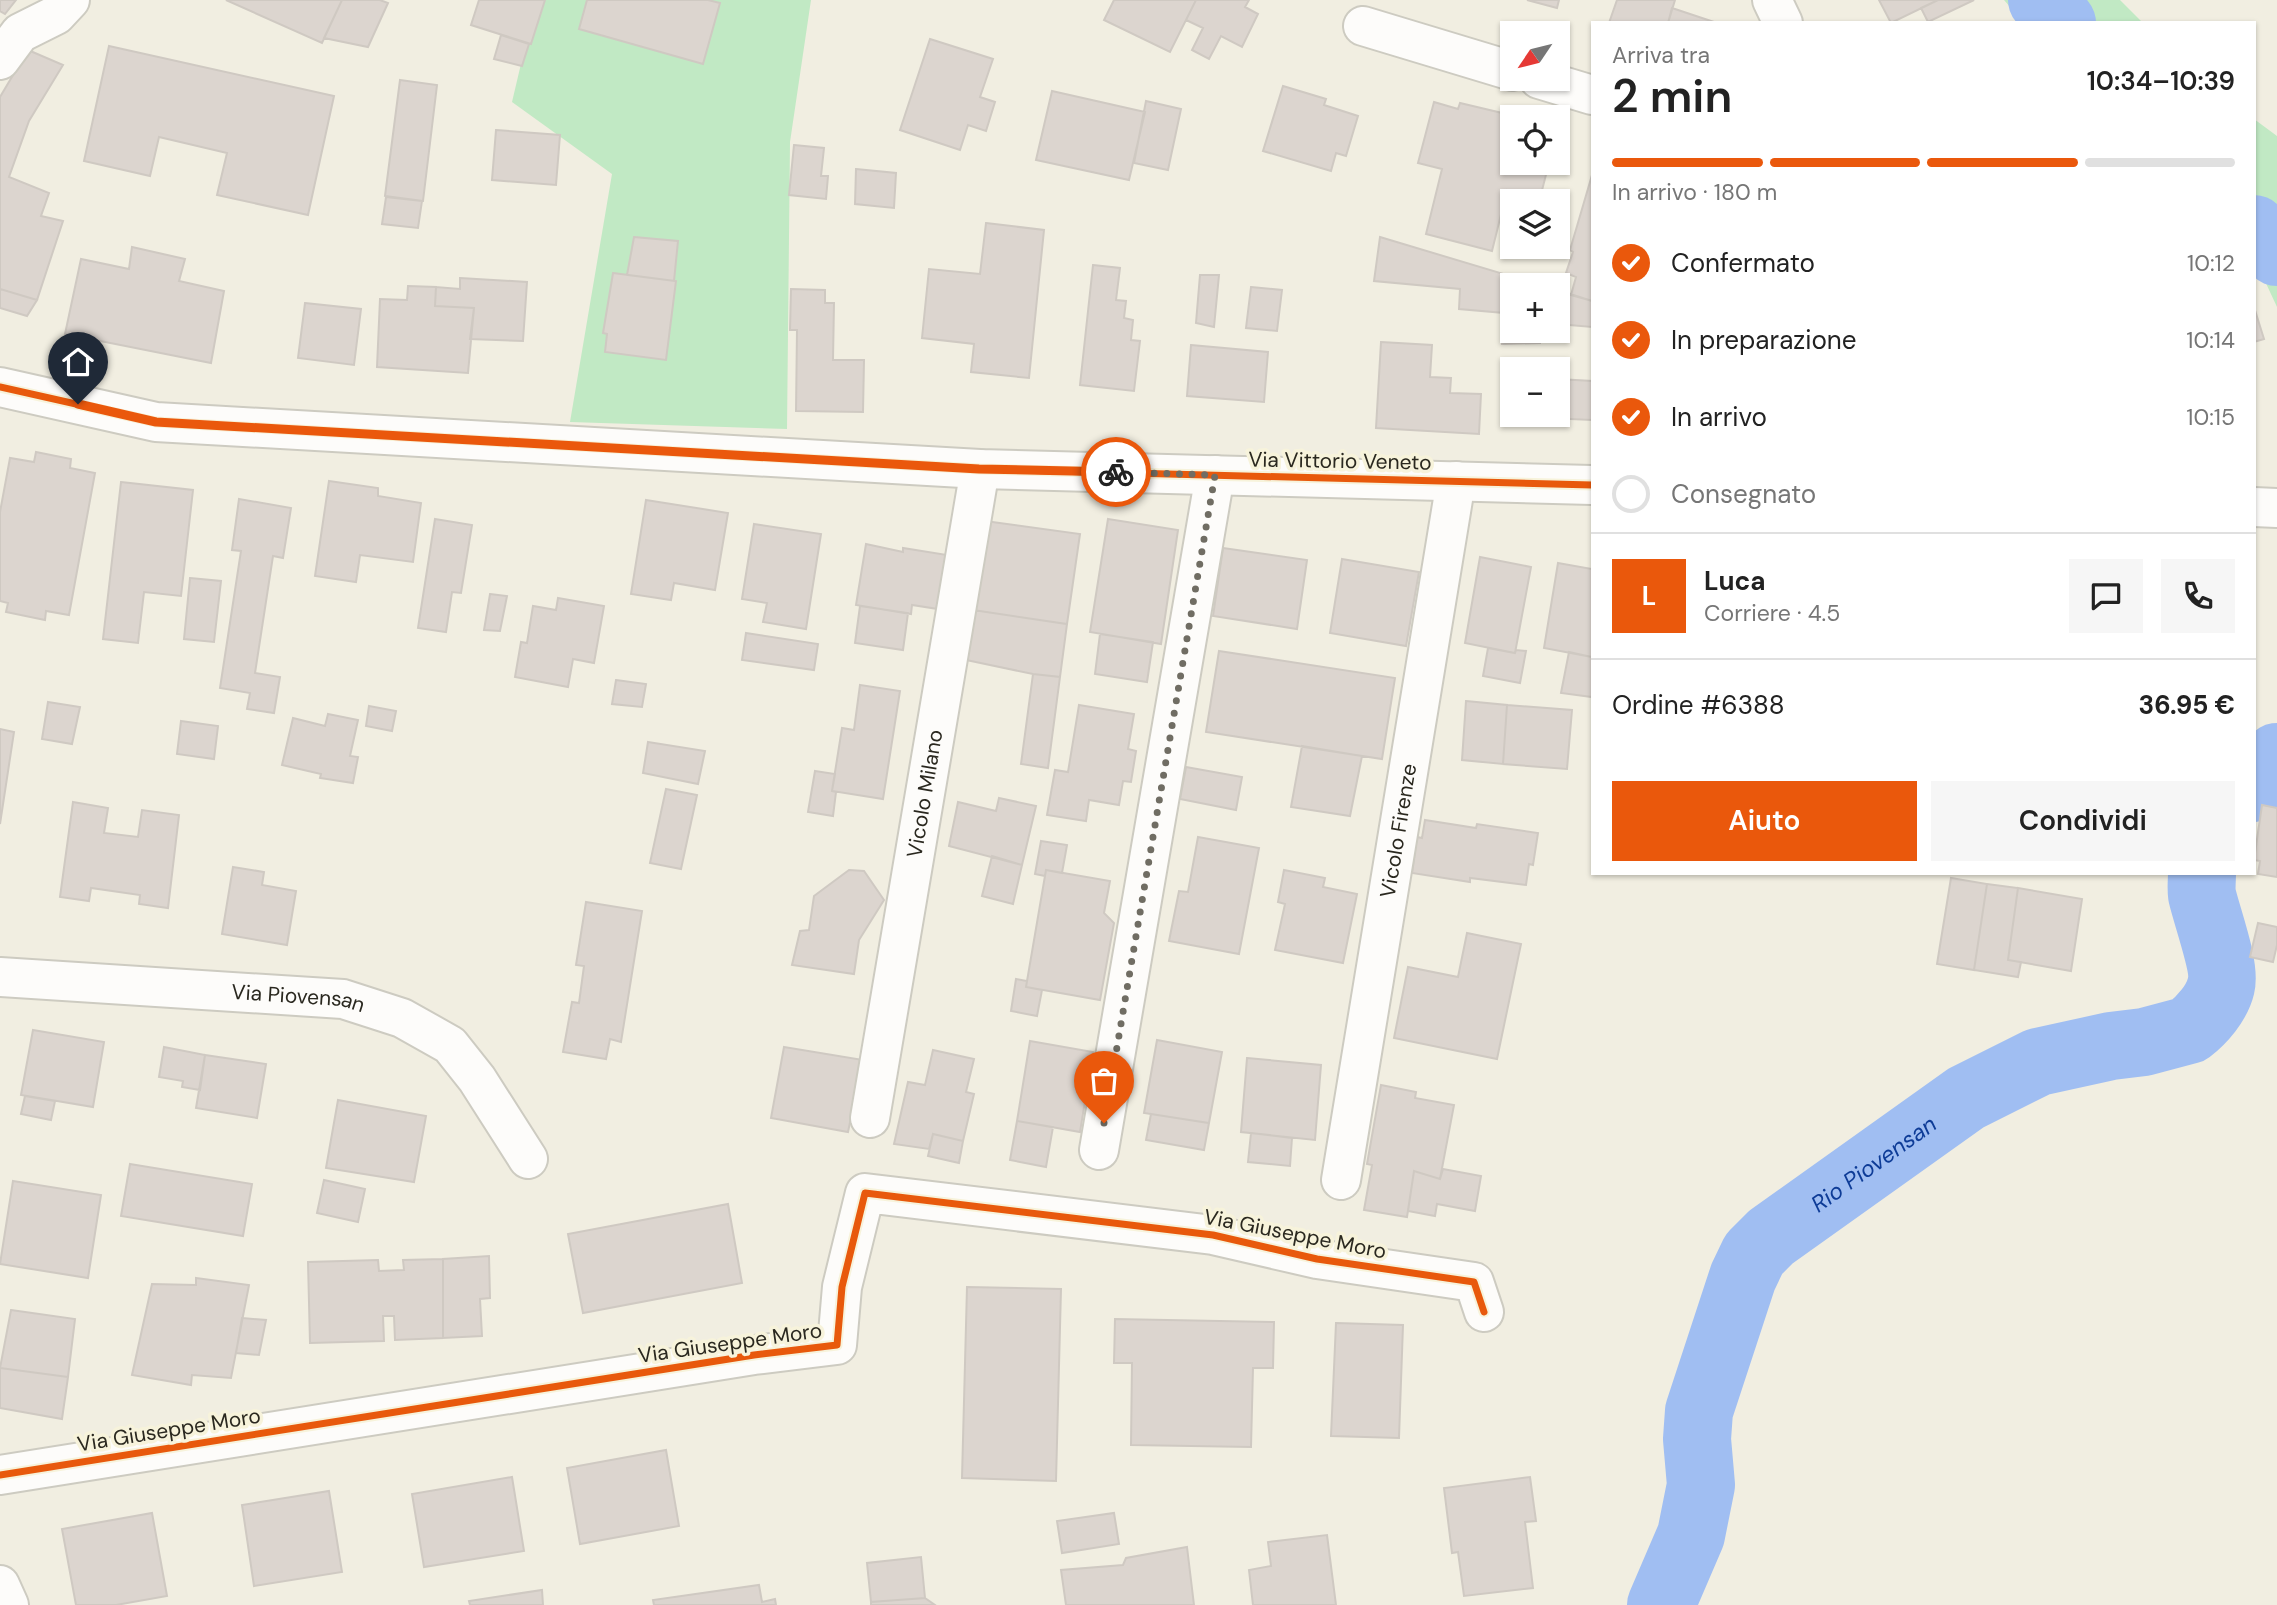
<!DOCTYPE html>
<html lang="it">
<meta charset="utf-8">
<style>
body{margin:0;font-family:"DM Sans",sans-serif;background:#f6f6f6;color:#222;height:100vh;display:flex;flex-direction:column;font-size:26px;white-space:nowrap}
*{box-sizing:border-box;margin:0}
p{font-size:23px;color:#767676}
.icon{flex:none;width:38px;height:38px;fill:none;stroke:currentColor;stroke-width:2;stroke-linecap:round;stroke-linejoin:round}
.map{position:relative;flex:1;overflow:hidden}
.sheet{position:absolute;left:1591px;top:21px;width:665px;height:854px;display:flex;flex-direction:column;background:#fff;border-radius:0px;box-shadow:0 2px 5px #0004}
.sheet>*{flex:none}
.needle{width:46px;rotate:235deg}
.fabs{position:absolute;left:1500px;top:21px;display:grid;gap:14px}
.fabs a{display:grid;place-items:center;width:70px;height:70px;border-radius:0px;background:#fff;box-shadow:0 2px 5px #0004;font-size:35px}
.pin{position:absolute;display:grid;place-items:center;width:60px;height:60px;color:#fff;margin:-72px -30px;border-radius:50% 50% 50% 0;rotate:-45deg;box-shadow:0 0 7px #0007}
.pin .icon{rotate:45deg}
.courier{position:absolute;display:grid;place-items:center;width:70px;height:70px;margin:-35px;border:5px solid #ea580c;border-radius:50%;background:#fff;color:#222;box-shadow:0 2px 9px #0007}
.head em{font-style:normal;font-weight:600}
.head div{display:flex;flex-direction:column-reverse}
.head{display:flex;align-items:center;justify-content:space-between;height:119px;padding:0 21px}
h1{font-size:46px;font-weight:600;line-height:52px}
.bar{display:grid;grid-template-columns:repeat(4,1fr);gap:10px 7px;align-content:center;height:84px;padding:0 21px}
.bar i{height:9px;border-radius:5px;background:#e0e0e0}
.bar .selected{background:#ea580c}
.bar p{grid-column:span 4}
.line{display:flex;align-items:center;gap:18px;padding:0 21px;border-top:2px solid #e0e0e0}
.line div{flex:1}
.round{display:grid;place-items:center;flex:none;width:74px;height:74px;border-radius:0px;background:#f6f6f6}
ol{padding:0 21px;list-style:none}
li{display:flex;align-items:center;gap:21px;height:77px}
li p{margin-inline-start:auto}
li .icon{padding:7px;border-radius:50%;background:#ea580c;color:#fff;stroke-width:4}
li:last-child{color:#767676}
li i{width:38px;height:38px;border:4px solid #e0e0e0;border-radius:50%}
.primary-button{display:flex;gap:14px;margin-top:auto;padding:14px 21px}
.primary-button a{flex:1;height:80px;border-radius:0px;background:#ea580c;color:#fff;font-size:28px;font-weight:600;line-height:80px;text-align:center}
.primary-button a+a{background:#f6f6f6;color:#222}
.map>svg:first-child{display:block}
.green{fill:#c1e9c4}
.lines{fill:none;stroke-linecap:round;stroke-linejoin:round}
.river{stroke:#a0bef2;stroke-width:68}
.building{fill:#dcd5cf;stroke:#cfc9c2;stroke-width:2}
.minor-casing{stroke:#cdcbc1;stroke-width:42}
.minor{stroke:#fdfcfa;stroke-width:38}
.cycleway-casing{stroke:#f7f3db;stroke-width:11}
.cycleway{stroke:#e8590c;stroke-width:7}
.done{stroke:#706d63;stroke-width:7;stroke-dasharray:0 12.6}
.route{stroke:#ea580c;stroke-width:9}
.labels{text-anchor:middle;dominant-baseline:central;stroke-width:7;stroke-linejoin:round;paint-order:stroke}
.street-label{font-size:21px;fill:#2a281f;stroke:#f7f3db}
.water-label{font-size:23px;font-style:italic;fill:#0e3c97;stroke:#f7f3db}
</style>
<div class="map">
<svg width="2277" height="1605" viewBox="0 0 2277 1605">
<rect width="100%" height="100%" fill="#f1eee1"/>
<path class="green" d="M536,0H811L790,142L787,429L570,422L612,174L512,102Z
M2004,0H2120L2143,23H2024Z
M2254,119L2277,136V307L2264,279L2254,269Z"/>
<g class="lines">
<g class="river">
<path d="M2042,0L2062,23"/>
<path d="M2254,229L2277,252"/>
<path d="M2254,788L2275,765L2277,757"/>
<path id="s1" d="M1661,1605L1691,1535L1701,1485L1697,1439L1699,1411L1743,1277L1754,1254L1771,1237L1966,1098L2038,1062L2111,1046L2144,1042L2189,1030C2202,1020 2217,1003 2221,986C2226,967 2207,917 2202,895C2201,888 2202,880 2202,873"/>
</g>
</g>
<path class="building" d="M0,0H16L5,14L0,11Z
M226,0H342L322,43Z
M342,0H380L388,3L368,47L324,38Z
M479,0H545L531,44L471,25Z
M587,0H708L720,3L703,64L579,29Z
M1114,0H1196L1170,52L1104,20Z
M1196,0H1249L1245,7L1258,14L1242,47L1221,36L1209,59L1192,50L1203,28L1186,20Z
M1527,0H1559L1557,8Z
M1617,0H1675L1668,23H1609Z
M1879,0H1938L1891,23Z
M1938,0H1974L1928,22L1921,8Z
M1672,8L1717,23H1668Z
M501,35L529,44L522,66L494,59Z
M930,39L993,59L980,97L995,102L986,131L968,125L960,150L900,130Z
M109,46L334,96L308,215L217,195L227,153L159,137L150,176L84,161Z
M28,50L63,65L29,121L9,177L49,193L41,216L63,221L37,300L0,289V97Z
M400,80L437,85L423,201L385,196Z
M1283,86L1326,99L1324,105L1358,116L1346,156L1336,153L1331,171L1263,151Z
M1052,91L1145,112L1129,180L1036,160Z
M1146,101L1181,109L1168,170L1134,163Z
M1434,102L1458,109L1460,103L1519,117H1512V163H1549L1540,198L1507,190L1492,251L1426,234L1442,169L1418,163Z
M496,130L560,135L556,185L492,180Z
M794,145L824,148L821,176H828L826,199L789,195Z
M856,169L896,173L894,208L855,204Z
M1592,175V301L1571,295L1576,277L1566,273L1573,252L1570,250Z
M386,197L422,201L418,228L382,224Z
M986,223L1044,230L1029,378L971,372L974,344L922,338L929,269L980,274Z
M634,237L678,241L674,281L627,275Z
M1380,237L1540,285H1512V331H1540V343L1502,344L1504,313L1459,309L1460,289L1374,281Z
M132,247L185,259L179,281L224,291L211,363L65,334L81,259L129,269Z
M1093,265L1120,268L1116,300L1126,301L1124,318L1133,320L1131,340L1140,341L1134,391L1080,385Z
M613,273L676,281L666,360L605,352L607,334L603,333Z
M1200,275H1219L1214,327L1196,323Z
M460,278L527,282L523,341L470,339L474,308L435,306L436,287L460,289Z
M408,286L436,287L435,306L474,308L468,373L377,367L380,299L407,300Z
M1251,287L1282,290L1277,331L1246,328Z
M0,289L37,300L27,316L0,308Z
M791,289L825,290V303H834L833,360H864L863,412L796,411L797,330H790Z
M1558,290L1592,301V327L1558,324Z
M305,303L361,309L354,365L298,358Z
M2254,307L2264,339L2254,342Z
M1381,342L1432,345L1430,377L1451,378L1450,393L1481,394L1479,434L1376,428Z
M1191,345L1268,352L1264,402L1187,396Z
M1558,379L1592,381V420L1522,417L1523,415H1558Z
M36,452L71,459L70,468L95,473L69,615L46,611L45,620L6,612L8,603L0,601V512L10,458L34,462Z
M329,481L378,488V496L421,503L413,562L360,555L356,582L315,576Z
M121,482L193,490L181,596L144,592L138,643L103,639Z
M239,499L291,508L283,558L273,556L255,673L280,677L274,713L247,709L250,693L220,688L241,551L232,550Z
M646,500L728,513L715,590L674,583L671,600L631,594Z
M435,519L472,525L461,593L452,592L446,632L418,628Z
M1108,519L1178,530L1161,644L1090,632Z
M985,521L1080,534L1067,624L973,610Z
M754,524L821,534L806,629L763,622L767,603L742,599Z
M866,544L903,552V548L947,555L938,609L912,605L911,614L856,605Z
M1223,548L1307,560L1297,629L1213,616Z
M1480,557L1531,567L1515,653L1465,643Z
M1342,559L1419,572L1406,646L1330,633Z
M1558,563L1592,569V657L1544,648Z
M190,578L221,581L214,642L184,639Z
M490,594L507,596L500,631L484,630Z
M558,598L604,606L594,663L573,659L568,687L515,677L521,642L527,643L533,606L556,610Z
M860,606L908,613L903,650L855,643Z
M973,610L1067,624L1060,677L1033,674L966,660Z
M746,633L818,644L814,670L742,660Z
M1100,634L1153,642L1147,682L1095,674Z
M1488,648L1515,653L1516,650L1526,651L1520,683L1483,676Z
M1219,651L1395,678L1382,759L1206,732Z
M1569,652L1592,657V697L1561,693Z
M1033,674L1060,677L1048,768L1021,764Z
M616,680L646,684L642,707L612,704Z
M860,685L900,691L883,799L832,791L842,728L854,730Z
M1466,701L1507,705L1503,764L1462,760Z
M48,702L80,707L72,744L42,739Z
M1079,705L1134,714L1128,749L1136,751L1131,782L1123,781L1119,805L1089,800L1086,821L1047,815L1055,770L1068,772Z
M1507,705L1572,710L1567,769L1503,764Z
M369,706L396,711L392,731L366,726Z
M328,714L358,720L350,756L358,757L353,783L320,778L321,774L282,765L293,718L325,726Z
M181,721L218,726L214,759L177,754Z
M0,729L14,732L0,824Z
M648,742L705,751L698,784L643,773Z
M1302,746L1362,756L1350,816L1291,807Z
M1186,767L1242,777L1236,810L1180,799Z
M815,771L835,774L832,791L836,792L833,816L808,812Z
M666,789L697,795L681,869L650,863Z
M999,798L1036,806L1022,865L949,846L958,802L996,811Z
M73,802L108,808L104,833L138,837L142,810L179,815L168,908L139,904L140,895L91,888L89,901L60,897Z
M2262,805L2277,808V877L2258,874L2260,861L2254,860Z
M1425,820L1476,828L1477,824L1538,833L1533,865L1529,864L1526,885L1470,878V882L1412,873L1417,837L1422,838Z
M1198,837L1259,848L1239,954L1169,941L1179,891L1188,892Z
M1041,841L1067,845L1062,873L1046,870L1045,876L1035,874Z
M992,856L1022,865L1013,904L982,896Z
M233,867L264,872L262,885L296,891L287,945L222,934Z
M849,870L864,871L884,900L859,940L854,974L792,965L800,931L809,930L814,896Z
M1046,870L1110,881L1104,913L1114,923L1100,1000L1026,987Z
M1284,870L1325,878L1323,887L1357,894L1343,963L1275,950L1285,904L1278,902Z
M1951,878L1987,884L1974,970L1937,964Z
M1987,884L2018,888L2008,960L2021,962L2018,977L1974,970Z
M2018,888L2082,899L2071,971L2008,960Z
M586,902L642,911L621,1042L610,1039L606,1059L563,1052L572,1002L579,1003L584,966L576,965Z
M2258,923L2277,927V945L2273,962L2250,957Z
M1467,933L1521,944L1497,1059L1394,1038L1408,967L1458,977Z
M1016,979L1027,981L1026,987L1042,990L1037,1016L1011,1011Z
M33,1030L104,1042L93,1107L21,1095Z
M1157,1040L1222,1052L1209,1123L1144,1113Z
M1030,1041L1093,1052L1080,1132L1017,1121Z
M164,1047L205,1055L200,1090L182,1087L183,1081L159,1077Z
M784,1047L863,1060L848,1132L771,1118Z
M933,1050L974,1059L966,1092L974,1094L963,1141L933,1134L929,1149L894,1144L908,1082L925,1085Z
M205,1055L266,1064L257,1118L196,1108Z
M1247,1058L1321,1065L1315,1140L1241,1132Z
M1381,1085L1416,1092L1415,1098L1454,1105L1440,1179L1414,1171L1407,1217L1364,1210L1372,1165L1367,1164Z
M25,1096L55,1101L51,1120L21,1114Z
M338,1100L426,1116L414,1182L326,1168Z
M1151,1114L1209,1123L1204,1150L1146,1140Z
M1017,1121L1053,1127L1046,1167L1010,1160Z
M1251,1133L1292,1138L1290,1166L1248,1162Z
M933,1134L963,1141L959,1163L928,1156Z
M130,1164L252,1184L243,1236L121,1216Z
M1443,1169L1481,1176L1475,1211L1437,1204L1435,1216L1408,1211L1414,1171L1440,1179Z
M324,1180L365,1189L358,1222L317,1213Z
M13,1181L101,1195L88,1278L0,1264Z
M728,1204L742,1283L583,1313L568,1234Z
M489,1256L490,1298L480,1299L482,1336L443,1338V1259Z
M443,1259V1338L395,1340L394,1316H383L384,1341L310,1343L308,1262L378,1260L379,1271L404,1270L403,1260Z
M196,1278L249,1285L231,1378L192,1375L191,1385L132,1375L152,1284L196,1285Z
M967,1287L1061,1289L1056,1481L962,1478Z
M11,1310L75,1319L68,1377L0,1368Z
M242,1318L266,1320L259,1355L236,1353Z
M1115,1319L1274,1322L1273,1368H1253L1251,1447L1131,1445L1132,1363H1114Z
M1336,1323L1403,1325L1399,1438L1331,1436Z
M0,1368L68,1377L62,1419L0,1408Z
M666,1450L679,1526L580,1544L567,1468Z
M512,1477L524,1551L424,1567L412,1494Z
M1530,1477L1536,1521L1525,1522L1533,1588L1464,1596L1458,1552L1452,1553L1444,1488Z
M329,1491L342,1572L254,1586L242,1505Z
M152,1513L167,1596L116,1605H76L62,1529Z
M1114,1513L1119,1544L1062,1553L1057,1521Z
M1327,1535L1336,1605H1253L1249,1570L1271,1566L1268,1542Z
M1187,1547L1194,1605H1066L1061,1570L1123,1565L1126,1558Z
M921,1557L925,1598L871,1602L867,1563Z
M759,1585L762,1602L775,1599L776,1605H654L653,1600Z
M542,1590L543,1605H470L469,1601Z
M925,1598L935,1605H871V1602Z"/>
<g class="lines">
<defs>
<g id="minor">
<path d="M1772,0L1783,23"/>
<path d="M1363,26L1512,71"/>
<path d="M0,60L20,33L56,15L70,0"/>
<path d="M1539,79L1592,95"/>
<path d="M0,387L156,422L980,469L1592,485"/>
<path d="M2254,507L2277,508"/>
<path id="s2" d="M0,977L343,999L402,1018L450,1045L477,1079L528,1159"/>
<path id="s3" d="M870,1118L980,469"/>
<path d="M1099,1150L1215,475"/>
<path id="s4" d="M1341,1180L1456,481"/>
<path d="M0,1475L754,1355L837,1345L842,1287L865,1193L1213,1235L1317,1259L1474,1282L1484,1312"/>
<path d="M0,1585L9,1605"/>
</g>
</defs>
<use href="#minor" class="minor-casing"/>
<use href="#minor" class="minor"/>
<defs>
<path id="cycleway" d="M0,387L156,422L980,469L1592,485
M0,1475L754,1355L837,1345L842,1287L865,1193L1213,1235L1317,1259L1474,1282L1484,1312"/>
</defs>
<use href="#cycleway" class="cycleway-casing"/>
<use href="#cycleway" class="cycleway"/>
</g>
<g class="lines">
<path class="done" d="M1104,1123L1215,475L1116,472"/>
<path class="route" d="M78,404L156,422L979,469L1116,472"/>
</g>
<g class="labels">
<g class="street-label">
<text transform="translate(1340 461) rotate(1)">Via Vittorio Veneto</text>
<text stroke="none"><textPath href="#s3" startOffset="329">Vicolo Milano</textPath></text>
<text stroke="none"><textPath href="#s4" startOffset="354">Vicolo Firenze</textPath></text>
<text stroke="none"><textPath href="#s2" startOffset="299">Via Piovensan</textPath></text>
<text transform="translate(1295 1234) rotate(11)">Via Giuseppe Moro</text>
<text transform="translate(730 1343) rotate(-8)">Via Giuseppe Moro</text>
<text transform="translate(169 1430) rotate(-9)">Via Giuseppe Moro</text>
</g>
<g class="water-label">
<text stroke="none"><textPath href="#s1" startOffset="518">Rio Piovensan</textPath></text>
</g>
</g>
</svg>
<div class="fabs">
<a><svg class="needle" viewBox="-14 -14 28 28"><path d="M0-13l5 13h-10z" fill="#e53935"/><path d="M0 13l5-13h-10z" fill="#767676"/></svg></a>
<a><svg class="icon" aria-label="locate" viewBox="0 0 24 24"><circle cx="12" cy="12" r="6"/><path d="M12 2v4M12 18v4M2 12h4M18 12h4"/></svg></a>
<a><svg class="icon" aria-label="layers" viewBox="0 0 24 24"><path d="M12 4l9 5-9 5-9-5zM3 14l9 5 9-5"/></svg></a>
<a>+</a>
<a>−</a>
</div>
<div class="pin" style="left:1104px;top:1123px;background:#ea580c"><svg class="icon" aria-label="bag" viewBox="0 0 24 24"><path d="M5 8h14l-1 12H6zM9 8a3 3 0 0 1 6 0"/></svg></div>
<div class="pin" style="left:78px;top:404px;background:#1f2937"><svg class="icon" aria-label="home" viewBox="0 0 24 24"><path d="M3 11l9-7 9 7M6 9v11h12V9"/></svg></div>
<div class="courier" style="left:1116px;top:472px"><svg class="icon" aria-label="bike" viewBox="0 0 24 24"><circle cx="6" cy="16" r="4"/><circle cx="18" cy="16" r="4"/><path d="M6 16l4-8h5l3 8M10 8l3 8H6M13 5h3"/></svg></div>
<section class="sheet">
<div class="head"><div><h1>2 min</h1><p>Arriva tra</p></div><em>10:34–10:39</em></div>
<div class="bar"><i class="selected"></i><i class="selected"></i><i class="selected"></i><i></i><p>In arrivo · 180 m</p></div>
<ol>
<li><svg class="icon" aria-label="check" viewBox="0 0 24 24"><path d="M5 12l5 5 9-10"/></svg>Confermato<p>10:12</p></li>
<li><svg class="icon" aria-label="check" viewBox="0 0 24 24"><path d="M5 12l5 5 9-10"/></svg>In preparazione<p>10:14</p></li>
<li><svg class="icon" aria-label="check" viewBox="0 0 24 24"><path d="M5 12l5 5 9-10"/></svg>In arrivo<p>10:15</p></li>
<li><i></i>Consegnato</li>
</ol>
<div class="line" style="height:126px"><b class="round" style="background:#ea580c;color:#fff">L</b><div><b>Luca</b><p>Corriere · 4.5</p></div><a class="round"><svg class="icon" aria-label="chat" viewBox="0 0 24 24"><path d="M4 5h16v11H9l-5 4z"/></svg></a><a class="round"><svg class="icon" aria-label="phone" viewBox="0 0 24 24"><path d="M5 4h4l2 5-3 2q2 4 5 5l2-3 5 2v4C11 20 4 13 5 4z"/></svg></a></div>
<div class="line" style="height:91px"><div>Ordine #6388</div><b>36.95 €</b></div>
<div class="primary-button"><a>Aiuto</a><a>Condividi</a></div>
</section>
</div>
